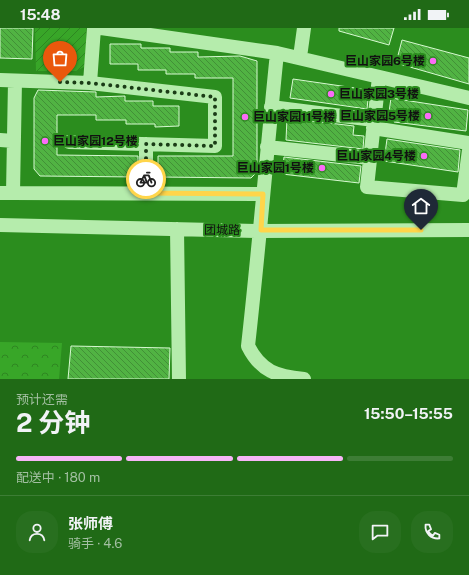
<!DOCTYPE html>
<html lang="zh">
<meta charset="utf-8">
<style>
body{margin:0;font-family:"Public Sans","Noto Sans SC",sans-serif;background:#286f1f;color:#f1f3f6;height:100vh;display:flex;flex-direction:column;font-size:15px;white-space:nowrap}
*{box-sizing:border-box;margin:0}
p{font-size:13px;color:#a2bfa1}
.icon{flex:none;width:22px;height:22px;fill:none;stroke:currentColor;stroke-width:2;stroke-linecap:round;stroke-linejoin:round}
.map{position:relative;height:351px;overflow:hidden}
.panel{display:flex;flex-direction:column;background:#206a16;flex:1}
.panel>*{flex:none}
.pin{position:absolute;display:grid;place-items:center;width:34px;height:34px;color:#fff;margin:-41px -17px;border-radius:50% 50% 50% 0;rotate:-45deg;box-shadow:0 0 4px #0007}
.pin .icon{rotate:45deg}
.courier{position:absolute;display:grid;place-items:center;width:40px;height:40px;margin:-20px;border:3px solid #ffd54a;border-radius:50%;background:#fff;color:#222;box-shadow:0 1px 5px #0007}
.summary em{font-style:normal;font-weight:700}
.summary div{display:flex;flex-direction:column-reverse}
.summary{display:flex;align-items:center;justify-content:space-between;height:68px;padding:0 16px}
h1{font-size:26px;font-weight:700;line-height:30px}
.bar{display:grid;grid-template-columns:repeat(4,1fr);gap:6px 4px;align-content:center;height:48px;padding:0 16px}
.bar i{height:5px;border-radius:3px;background:#3d7d35}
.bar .active{background:#f6b6f6}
.bar p{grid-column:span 4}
.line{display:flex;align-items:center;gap:10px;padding:0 16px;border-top:1px solid #3d7d35}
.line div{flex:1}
.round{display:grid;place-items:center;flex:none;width:42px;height:42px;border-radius:16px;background:#286f1f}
.status{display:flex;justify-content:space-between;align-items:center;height:28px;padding:0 20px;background:#206a16;direction:ltr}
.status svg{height:11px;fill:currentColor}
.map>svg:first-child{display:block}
.forest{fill:url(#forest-crowns)}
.garden{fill:url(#garden-furrows)}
.building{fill:url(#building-back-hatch);stroke:#d7f9d1}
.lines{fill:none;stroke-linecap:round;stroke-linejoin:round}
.minor{stroke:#b5ecac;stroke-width:14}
.done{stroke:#1a3c16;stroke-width:4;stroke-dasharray:0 7.2}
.route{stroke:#ffd54a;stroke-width:5}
.poi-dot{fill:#fb6bf7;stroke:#2b8d1e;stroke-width:1.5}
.labels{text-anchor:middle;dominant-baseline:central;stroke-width:4;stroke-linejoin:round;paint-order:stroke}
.poi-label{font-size:12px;font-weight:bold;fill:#111;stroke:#2b8d1e;text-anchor:end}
.street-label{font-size:12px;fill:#111;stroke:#2b8d1e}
</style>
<div class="status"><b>15:48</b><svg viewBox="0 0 49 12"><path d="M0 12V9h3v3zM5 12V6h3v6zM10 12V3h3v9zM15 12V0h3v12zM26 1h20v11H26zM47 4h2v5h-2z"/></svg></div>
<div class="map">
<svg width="469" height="351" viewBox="0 0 469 351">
<defs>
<pattern id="forest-crowns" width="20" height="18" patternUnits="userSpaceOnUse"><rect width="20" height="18" fill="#38a628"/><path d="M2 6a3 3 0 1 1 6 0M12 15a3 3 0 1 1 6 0" fill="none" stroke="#2e8621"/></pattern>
<pattern id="garden-furrows" width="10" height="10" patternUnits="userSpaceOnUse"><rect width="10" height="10" fill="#38a628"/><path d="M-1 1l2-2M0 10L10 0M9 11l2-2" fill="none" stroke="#2e8621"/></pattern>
<pattern id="building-back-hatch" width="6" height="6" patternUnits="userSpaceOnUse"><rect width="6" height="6" fill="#51b343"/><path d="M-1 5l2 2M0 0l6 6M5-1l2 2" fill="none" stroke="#429037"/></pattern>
</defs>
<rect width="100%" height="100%" fill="#2b8d1e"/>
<path class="forest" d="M0,314L62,315L59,351H0Z"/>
<path class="garden" d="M35,0H86V38L76,43H36Z"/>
<path class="building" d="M0,0H33L32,31L0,30Z
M339,0H394L389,17L339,3Z
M402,12L469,30V56L396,35Z
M110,16H141V20H170V24H198V29L240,28L257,33V144L251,150L158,149V128H233V50H195V46H166V42H138V36H110Z
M293,51L369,62L367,81L290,70Z
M38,62L96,64V69L125,68V73H153V78H179V98L155,99V96H126V92H96V87H57V127L138,128V149L40,148L34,141V70Z
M391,70L468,82L466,103L394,94L395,85L389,84Z
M287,90L354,98L353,107L364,108L363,121L286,112Z
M387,111L460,122L458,144L384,133Z
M284,129L361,138L359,155L282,146Z
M71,318L170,320L169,351H68Z"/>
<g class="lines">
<path class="minor" d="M101,0L277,25C267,122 259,220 248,318C261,344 277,348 304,351
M277,25L469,70
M300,29L304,0
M379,49L367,159L463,167L469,122
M0,52L90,55
M271,79L374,92
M373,100L469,115
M0,112L14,113
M69,114L215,118V69L90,55L94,0
M267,119L370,130
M0,165H13L15,53
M13,165L263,166
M146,165V116
M0,197L261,203L469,202
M177,201L179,351"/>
</g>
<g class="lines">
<path class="done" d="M60,54L90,55L215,69V118L146,116V151"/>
<path class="route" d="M146,151V165L263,166L261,202H421"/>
</g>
<g class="poi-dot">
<circle cx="433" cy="33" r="4"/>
<circle cx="331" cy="66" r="4"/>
<circle cx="428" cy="88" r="4"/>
<circle cx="245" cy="89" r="4"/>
<circle cx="45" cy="113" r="4"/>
<circle cx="424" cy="128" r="4"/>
<circle cx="322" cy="140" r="4"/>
</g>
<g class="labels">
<g class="poi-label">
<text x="425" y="33">巨山家园6号楼</text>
<text x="339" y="66" text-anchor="start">巨山家园3号楼</text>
<text x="420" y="88">巨山家园5号楼</text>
<text x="253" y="89" text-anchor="start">巨山家园11号楼</text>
<text x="53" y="113" text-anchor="start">巨山家园12号楼</text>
<text x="416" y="128">巨山家园4号楼</text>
<text x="314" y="140">巨山家园1号楼</text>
</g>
<g class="street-label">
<text transform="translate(222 202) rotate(1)">团城路</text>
</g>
</g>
</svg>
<div class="pin" style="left:60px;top:54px;background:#ea580c"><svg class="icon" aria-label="bag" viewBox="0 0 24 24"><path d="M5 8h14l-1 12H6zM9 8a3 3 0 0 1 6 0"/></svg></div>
<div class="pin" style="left:421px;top:202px;background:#1f2937"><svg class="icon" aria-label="home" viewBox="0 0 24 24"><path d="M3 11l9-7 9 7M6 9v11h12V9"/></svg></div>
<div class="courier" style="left:146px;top:151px"><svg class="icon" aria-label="bike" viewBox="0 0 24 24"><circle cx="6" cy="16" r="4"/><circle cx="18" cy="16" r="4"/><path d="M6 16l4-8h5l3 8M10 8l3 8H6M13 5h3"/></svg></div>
</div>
<section class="panel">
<div class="summary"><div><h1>2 分钟</h1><p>预计还需</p></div><em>15:50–15:55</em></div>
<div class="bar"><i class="active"></i><i class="active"></i><i class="active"></i><i></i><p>配送中 · 180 m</p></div>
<div class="line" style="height:72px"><a class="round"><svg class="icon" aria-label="person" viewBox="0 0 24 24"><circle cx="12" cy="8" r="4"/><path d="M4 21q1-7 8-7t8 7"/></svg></a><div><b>张师傅</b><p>骑手 · 4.6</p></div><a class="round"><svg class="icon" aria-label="chat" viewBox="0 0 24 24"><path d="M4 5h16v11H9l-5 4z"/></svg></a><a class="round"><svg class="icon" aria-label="phone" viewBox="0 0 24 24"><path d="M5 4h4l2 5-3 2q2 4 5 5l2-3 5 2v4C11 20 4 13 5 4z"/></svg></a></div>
</section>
